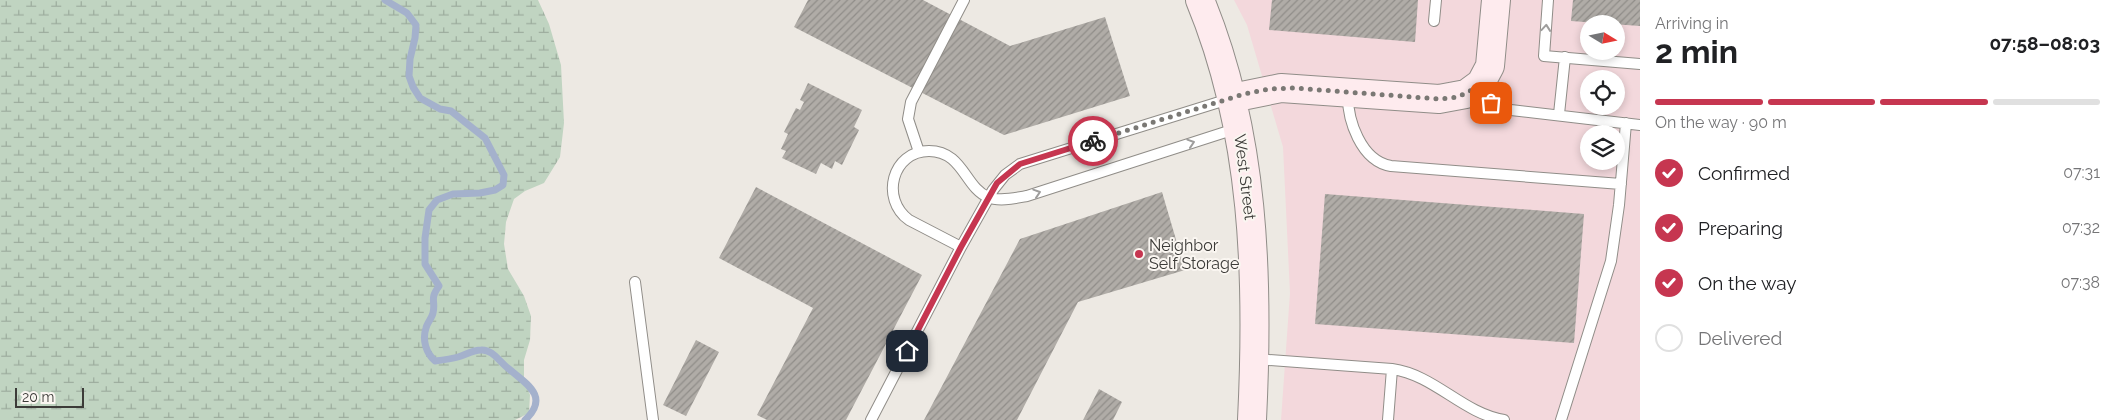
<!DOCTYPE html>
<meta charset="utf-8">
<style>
body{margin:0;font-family:Raleway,sans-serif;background:#f2f2f2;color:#202124;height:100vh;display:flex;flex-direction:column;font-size:19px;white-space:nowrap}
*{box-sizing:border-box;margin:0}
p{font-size:16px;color:#757577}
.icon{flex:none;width:28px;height:28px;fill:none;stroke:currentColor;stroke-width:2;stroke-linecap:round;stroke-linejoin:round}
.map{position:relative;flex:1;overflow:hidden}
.drawer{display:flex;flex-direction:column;background:#fff;width:475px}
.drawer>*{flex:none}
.needle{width:32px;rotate:100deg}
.buttons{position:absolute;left:1580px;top:15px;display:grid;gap:10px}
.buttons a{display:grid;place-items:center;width:45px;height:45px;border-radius:50%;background:#fff;box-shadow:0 2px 8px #0003;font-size:25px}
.scale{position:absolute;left:15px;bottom:12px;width:69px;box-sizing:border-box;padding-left:5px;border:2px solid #3c3b38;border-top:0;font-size:14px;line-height:18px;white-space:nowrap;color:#3c3b38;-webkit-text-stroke:4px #faf6f1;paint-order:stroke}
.pin{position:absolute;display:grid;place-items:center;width:42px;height:42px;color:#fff;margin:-21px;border-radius:10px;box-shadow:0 2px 8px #0006}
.courier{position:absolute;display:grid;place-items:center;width:50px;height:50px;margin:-25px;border:4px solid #c63650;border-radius:50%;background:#fff;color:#222;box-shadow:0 1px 6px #0007}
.summary em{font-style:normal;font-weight:700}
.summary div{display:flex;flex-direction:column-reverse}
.summary{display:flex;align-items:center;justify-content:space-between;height:85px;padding:0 15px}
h1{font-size:32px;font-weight:700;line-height:38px}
.bar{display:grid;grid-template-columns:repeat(4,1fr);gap:8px 5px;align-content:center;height:60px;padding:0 15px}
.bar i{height:6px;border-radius:4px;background:#e0e0e0}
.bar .selected{background:#c63650}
.bar p{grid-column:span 4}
ol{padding:0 15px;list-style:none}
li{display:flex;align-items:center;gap:15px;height:55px}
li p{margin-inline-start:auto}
li .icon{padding:5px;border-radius:50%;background:#c63650;color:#fff;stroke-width:4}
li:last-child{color:#757577}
li i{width:28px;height:28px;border:2px solid #e0e0e0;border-radius:50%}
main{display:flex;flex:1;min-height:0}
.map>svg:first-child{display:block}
.commercial{fill:#f3d8dc;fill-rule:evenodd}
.wetland{fill:url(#wetland-marsh)}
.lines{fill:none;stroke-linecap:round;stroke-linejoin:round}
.stream{stroke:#a4b1cc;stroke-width:7}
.building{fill:url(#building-hatch)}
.lane-casing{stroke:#908d88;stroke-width:12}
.secondary-casing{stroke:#908d88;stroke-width:30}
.lane{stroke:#fff;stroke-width:10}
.secondary{stroke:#feebee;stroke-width:28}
.oneway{stroke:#9e9d9c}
.done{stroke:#7a7874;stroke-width:5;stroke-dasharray:0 9}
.route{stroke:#c63650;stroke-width:6}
.poi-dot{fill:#c63650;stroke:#faf6f1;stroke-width:2}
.labels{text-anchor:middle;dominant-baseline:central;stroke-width:4;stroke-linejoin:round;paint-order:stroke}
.street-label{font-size:16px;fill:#3c3b38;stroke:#faf6f1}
.poi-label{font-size:16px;fill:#3c3b38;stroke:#faf6f1;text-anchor:start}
</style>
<main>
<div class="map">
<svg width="1640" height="420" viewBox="0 0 1640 420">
<defs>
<pattern id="wetland-marsh" width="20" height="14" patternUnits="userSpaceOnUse" patternTransform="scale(1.25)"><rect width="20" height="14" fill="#c0d4c1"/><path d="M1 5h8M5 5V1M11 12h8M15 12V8" fill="none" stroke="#9dad9e"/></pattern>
<pattern id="building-hatch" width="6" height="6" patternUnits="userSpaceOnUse" patternTransform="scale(1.25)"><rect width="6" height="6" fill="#b0aca7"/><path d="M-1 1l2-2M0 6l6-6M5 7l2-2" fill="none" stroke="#908d89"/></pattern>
</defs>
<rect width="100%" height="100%" fill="#ede9e3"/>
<path class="commercial" d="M1234,0H1640V420H1281L1290,293L1283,147L1247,25ZM1589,24H1616V51H1589ZM1589,79H1616V106H1589ZM1589,134H1616V161H1589Z"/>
<path class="wetland" d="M0,0H538L549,24L561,65L564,123L560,157L544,183L525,191L514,199L506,222L504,244L508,269L524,296L531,316L530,340L524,360V378L530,395L529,413L515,420H0Z"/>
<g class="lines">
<path class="stream" d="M385,0L407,13L416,25L415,38L410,59L409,76L413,87L420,98L440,109L451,111L485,138L504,175L503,185L495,190L480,193L453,194L437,200L429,210L425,238V264L439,286C429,300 436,300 433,313C432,318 427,323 426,328C422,340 426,353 435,361C443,360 451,359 458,357C465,355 473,350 481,350C493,349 500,363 509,369C527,384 550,397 525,420"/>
</g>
<path class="building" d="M808,0H923L1010,46L1105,17L1130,96L1004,135L794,27Z
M1272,0H1418L1415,42L1269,30Z
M1573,0H1640V26L1571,21Z
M808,83L862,110L854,127L859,130L842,165L835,161L832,169L821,163L816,174L782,158L786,151L781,149L788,134L784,132L796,108L800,110L804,102L800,100Z
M756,187L922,275L846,420H767L757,415L813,308L719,258Z
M1162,192L1185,270L1078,302L1017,420H924L1020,239Z
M1325,194L1584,214L1574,343L1315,324Z
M696,340L719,352L686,416L663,405Z
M1099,389L1122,402L1113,420H1083Z"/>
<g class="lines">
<defs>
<path id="lane" d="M1548,0L1544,56L1640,64
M1434,21L1436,0
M1475,90L1491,103L1511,110L1640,125
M1348,93C1347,120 1361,161 1391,166L1621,184
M1559,114L1565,57
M919,152L908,119L911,102L964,0
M961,247L909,220C880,199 892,151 929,151C963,151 965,188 988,197C999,202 1016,198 1027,196L1235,129
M635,282L653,420
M1255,359L1392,369C1435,375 1462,413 1504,420
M871,420L961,247L993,190L1005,175L1020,164L1229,99
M1388,420L1392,369
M1561,420L1611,261L1619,205L1626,123"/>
<path id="secondary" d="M1200,0C1255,133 1259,278 1252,420
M1232,98L1281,88L1439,99L1466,94L1481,83L1490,66L1496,0"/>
</defs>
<use href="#lane" class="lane-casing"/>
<use href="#secondary" class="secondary-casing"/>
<use href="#lane" class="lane"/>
<use href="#secondary" class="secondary"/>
</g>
<defs><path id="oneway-chevron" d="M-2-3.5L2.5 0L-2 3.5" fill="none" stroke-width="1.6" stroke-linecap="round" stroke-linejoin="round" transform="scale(1.25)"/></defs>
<g class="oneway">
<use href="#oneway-chevron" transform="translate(1546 28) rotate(-85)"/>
<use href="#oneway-chevron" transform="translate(1191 143) rotate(-18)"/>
<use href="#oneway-chevron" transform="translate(1037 193) rotate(-18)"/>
</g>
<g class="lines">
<path class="done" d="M1093,141L1244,94L1269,89L1294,88L1439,99L1458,97L1474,89L1491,103"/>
<path class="route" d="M907,351L961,247L997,183L1020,164L1093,141"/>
</g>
<circle class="poi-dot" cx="1139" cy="254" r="5"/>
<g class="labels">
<g class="street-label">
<text transform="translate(1245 177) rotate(83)">West Street</text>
</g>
<g class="poi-label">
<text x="1149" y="245">Neighbor<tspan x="1149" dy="18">Self Storage</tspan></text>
</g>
</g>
</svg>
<div class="buttons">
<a><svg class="needle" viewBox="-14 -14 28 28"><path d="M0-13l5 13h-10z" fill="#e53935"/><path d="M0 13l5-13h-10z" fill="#757577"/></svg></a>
<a><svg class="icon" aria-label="locate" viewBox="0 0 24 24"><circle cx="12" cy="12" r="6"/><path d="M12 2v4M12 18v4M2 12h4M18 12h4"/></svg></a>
<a><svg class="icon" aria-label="layers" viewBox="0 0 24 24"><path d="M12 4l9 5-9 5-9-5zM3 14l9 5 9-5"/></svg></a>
</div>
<div class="scale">20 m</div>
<div class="pin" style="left:1491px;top:103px;background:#ea580c"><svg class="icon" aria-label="bag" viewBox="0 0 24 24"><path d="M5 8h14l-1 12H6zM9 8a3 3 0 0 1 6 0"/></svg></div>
<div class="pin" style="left:907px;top:351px;background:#1f2937"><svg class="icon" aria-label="home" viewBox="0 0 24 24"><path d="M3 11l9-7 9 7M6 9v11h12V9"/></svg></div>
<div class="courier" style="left:1093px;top:141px"><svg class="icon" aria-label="bike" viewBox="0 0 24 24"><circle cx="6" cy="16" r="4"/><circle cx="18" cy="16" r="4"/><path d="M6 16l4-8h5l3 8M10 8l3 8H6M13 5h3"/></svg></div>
</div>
<section class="drawer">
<div class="summary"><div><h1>2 min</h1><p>Arriving in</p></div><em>07:58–08:03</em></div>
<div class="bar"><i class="selected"></i><i class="selected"></i><i class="selected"></i><i></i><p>On the way · 90 m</p></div>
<ol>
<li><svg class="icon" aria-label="check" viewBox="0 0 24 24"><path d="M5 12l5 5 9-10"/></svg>Confirmed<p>07:31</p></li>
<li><svg class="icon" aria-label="check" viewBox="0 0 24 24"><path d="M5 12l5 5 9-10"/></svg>Preparing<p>07:32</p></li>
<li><svg class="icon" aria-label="check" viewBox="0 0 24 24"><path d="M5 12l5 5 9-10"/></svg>On the way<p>07:38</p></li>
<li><i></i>Delivered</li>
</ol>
</section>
</main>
